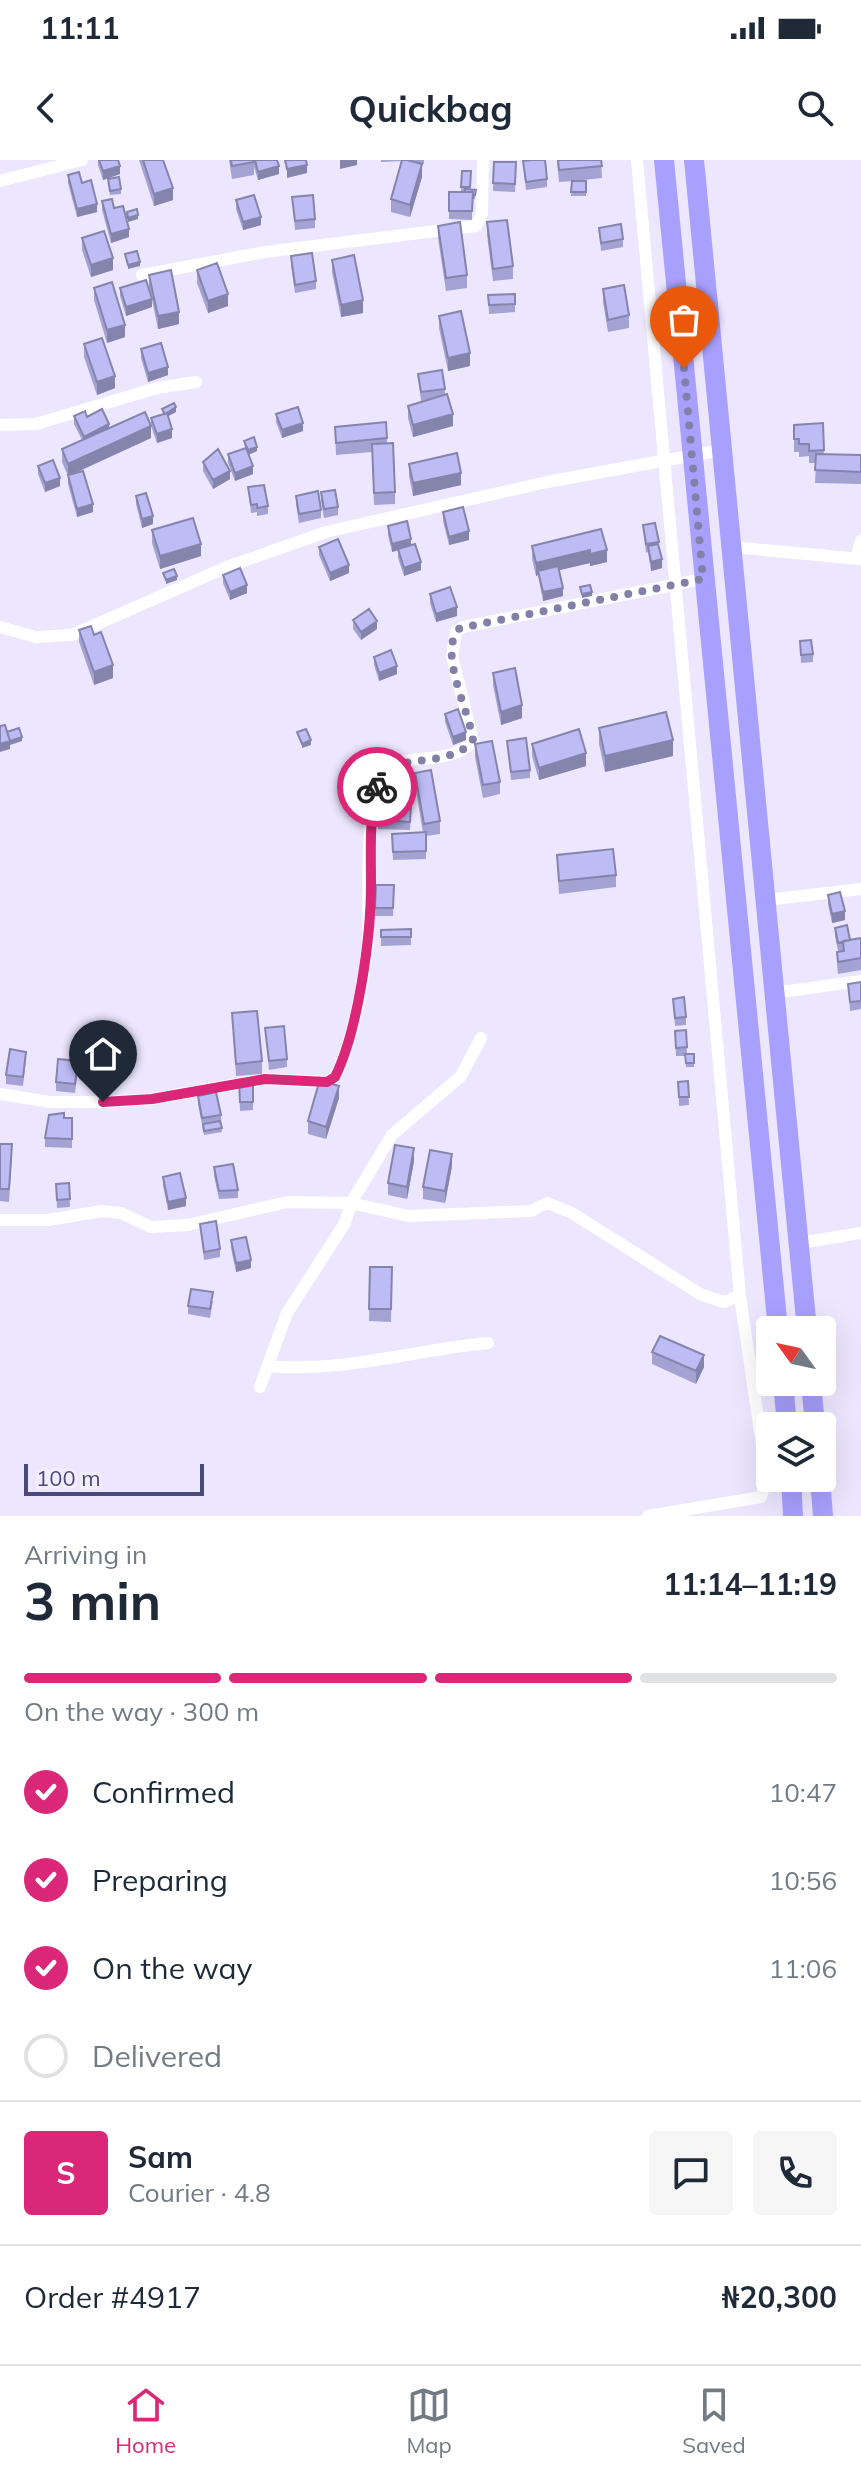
<!DOCTYPE html>
<meta charset="utf-8">
<style>
body{margin:0;font-family:Mulish,sans-serif;background:#f6f6f7;color:#1f2937;height:100vh;display:flex;flex-direction:column;font-size:30px;white-space:nowrap}
*{box-sizing:border-box;margin:0}
p{font-size:26px;color:#747a83}
.icon{flex:none;width:44px;height:44px;fill:none;stroke:currentColor;stroke-width:2;stroke-linecap:round;stroke-linejoin:round}
.map{position:relative;height:1356px;overflow:hidden}
.drawer{display:flex;flex-direction:column;background:#fff;flex:1}
.drawer>*{flex:none}
.needle{width:52px;rotate:303deg}
.tools{position:absolute;left:756px;top:1156px;display:grid;gap:16px}
.tools a{display:grid;place-items:center;width:80px;height:80px;border-radius:8px;background:#fff;box-shadow:0 8px 32px #0002;font-size:40px}
.scale{position:absolute;left:24px;bottom:20px;width:180px;box-sizing:border-box;padding-left:8px;border:4px solid #49497a;border-top:0;font-size:22px;line-height:28px;white-space:nowrap;color:#49497a;-webkit-text-stroke:6px #f2eeff;paint-order:stroke}
.pin{position:absolute;display:grid;place-items:center;width:68px;height:68px;color:#fff;margin:-82px -34px;border-radius:50% 50% 50% 0;rotate:-45deg;box-shadow:0 0 8px #0007}
.pin .icon{rotate:45deg}
.courier{position:absolute;display:grid;place-items:center;width:80px;height:80px;margin:-40px;border:6px solid #db2777;border-radius:50%;background:#fff;color:#222;box-shadow:0 2px 10px #0007}
.headline em{font-style:normal;font-weight:700}
.headline div{display:flex;flex-direction:column-reverse}
.headline{display:flex;align-items:center;justify-content:space-between;height:136px;padding:0 24px}
h1{font-size:52px;font-weight:700;line-height:60px}
.bar{display:grid;grid-template-columns:repeat(4,1fr);gap:12px 8px;align-content:center;height:96px;padding:0 24px}
.bar i{height:10px;border-radius:6px;background:#e0e1e3}
.bar .on{background:#db2777}
.bar p{grid-column:span 4}
.line{display:flex;align-items:center;gap:20px;padding:0 24px;border-top:2px solid #e0e1e3}
.line div{flex:1}
.round{display:grid;place-items:center;flex:none;width:84px;height:84px;border-radius:8px;background:#f6f6f7}
ol{padding:0 24px;list-style:none}
li{display:flex;align-items:center;gap:24px;height:88px}
li p{margin-inline-start:auto}
li .icon{padding:8px;border-radius:50%;background:#db2777;color:#fff;stroke-width:4}
li:last-child{color:#747a83}
li i{width:44px;height:44px;border:4px solid #e0e1e3;border-radius:50%}
.status{display:flex;justify-content:space-between;align-items:center;height:56px;padding:0 40px;background:#fff;direction:ltr}
.status svg{height:22px;fill:currentColor}
header{display:flex;justify-content:space-between;align-items:center;height:104px;padding:0 24px;background:#fff;font-size:36px;font-weight:700}
.tab-bar{display:flex;justify-content:space-around;align-items:center;height:112px;border-top:2px solid #e0e1e3;background:#fff;font-size:22px;color:#747a83}
.tab-bar a{display:grid;justify-items:center;gap:4px}
.tab-bar .on{color:#db2777}
.map>svg:first-child{display:block}
.lines{fill:none;stroke-linecap:round;stroke-linejoin:round}
.minor{stroke:#fff;stroke-width:12}
.trunk{stroke:#a8a0fd;stroke-width:20}
.wall{fill:#a3a2d3}
.shaded-wall{fill:#8584ac}
.building{fill:#bebcf5;stroke:#8584ac;stroke-width:2}
.done{stroke:#8280a8;stroke-width:8;stroke-dasharray:0 14.4}
.route{stroke:#db2777;stroke-width:10}
</style>
<div class="status"><b>11:11</b><svg viewBox="0 0 49 12"><path d="M0 12V9h3v3zM5 12V6h3v6zM10 12V3h3v9zM15 12V0h3v12zM26 1h20v11H26zM47 4h2v5h-2z"/></svg></div>
<header><svg class="icon" aria-label="back" viewBox="0 0 24 24"><path d="M15 5l-7 7 7 7"/></svg>Quickbag<svg class="icon" aria-label="search" viewBox="0 0 24 24"><circle cx="10" cy="10" r="6"/><path d="M15 15l6 6"/></svg></header>
<div class="map">
<svg width="861" height="1356" viewBox="0 0 861 1356">
<rect width="100%" height="100%" fill="#ece7fe"/>
<g class="lines">
<path class="minor" d="M637,0L740,1136L767,1320L761,1337L648,1356
M0,21L82,0
M142,115L265,92L476,66L482,54L483,0
M0,265L36,264L157,228L196,222
M731,387L861,399
M856,398L861,381
M0,467L36,477L72,475L227,407L326,372L547,322L722,290
M766,740L861,729
M774,833L861,821
M0,934L50,942H103L152,939L265,919L327,922L335,917C353,882 364,820 368,781C370,745 363,636 383,612C401,590 450,608 473,581L452,496L456,472L463,467L703,419
M0,1060H48L102,1051L121,1053L151,1067L188,1065L287,1042L351,1043L408,1056L531,1051L547,1043L572,1053L700,1134L723,1142L740,1136
M800,1083L861,1073
M268,1206C342,1213 414,1190 488,1183
M260,1227L287,1153L345,1063L351,1043L392,975L461,916L481,878"/>
<path class="trunk" d="M664,0L778,1170
M694,0L807,1170
M783,1222L787,1266
M811,1222L815,1266
M791,1318L793,1356
M820,1318L823,1356"/>
</g>
<path class="wall" d="M98,0H118L120,14L103,20L98,5Z
M139,0H163L173,40L154,46Z
M229,0H277L279,14L258,20L254,7V15L232,19Z
M381,0H424V4H422V17L410,57L391,52V39L402,1L381,2Z
M557,0H601L602,18L574,21H586V36H571L572,21L559,22Z
M523,1L547,19V27L526,30Z
M494,2H516L515,32L493,31Z
M462,11H471L470,29L476,30L475,39H472V60L449,59V32H465L461,31Z
M68,15L82,23L97,52L77,57L68,23Z
M108,19L121,29V34L110,35Z
M292,37L315,59V68L295,70Z
M236,40L261,65L243,70L236,49Z
M102,41L114,48L129,77L111,83L102,50Z
M487,62L513,106V119L493,121L487,75Z
M438,66L467,115V128L446,131L438,78Z
M599,68L623,79V87L601,91Z
M82,78L113,110L91,117L82,90Z
M291,96L316,121V129L295,133L291,105Z
M332,100L363,153L341,157L332,112Z
M197,110L228,146L208,153L197,123Z
M149,115L179,164L158,169L152,140V147L126,156L120,136V128L152,138L149,127Z
M94,128L125,177L107,183L94,140Z
M603,129L629,155V168L608,172L603,142Z
M515,134V152L489,154L488,135Z
M439,156L470,206L448,211L439,168Z
M84,184L115,228L97,235L84,197Z
M141,189L168,215L148,222L141,198Z
M418,214L445,229V235L453,266L413,277L408,258V246L430,239L421,241Z
M162,249L176,252L168,256L172,278L157,283L151,266V258L163,254Z
M276,254L303,271L282,278L276,262Z
M74,256L87,257L109,268L151,278L73,314L93,352L77,357L68,324V316L62,302V289L82,280L74,264Z
M386,262L387,283L395,332V344L374,345L372,292L336,295L335,267Z
M823,263L824,294L861,295V324L815,323L816,303H809V296L799,297V292H794V265Z
M244,281L257,291L249,294L253,314L235,321L228,303V294L245,288Z
M203,302L230,319L213,329L203,311Z
M409,304L461,325L413,336L409,316Z
M38,306L60,326L45,332L38,314Z
M248,327L268,346V354L257,356V352L251,353Z
M321,332L338,347V355L324,358L321,341Z
M136,336L153,364L142,368L136,344Z
M296,336L321,350V358L299,363L296,344Z
M443,352L469,380L449,385L443,361Z
M655,363L662,408L651,411L648,392L646,393L643,365Z
M388,366L411,385L421,410L404,416L398,398V390L392,392L388,375Z
M601,369L607,402L590,406V403L559,410L563,436L543,441L538,415L536,416L532,399V386Z
M152,370L201,396L160,409L152,383Z
M319,387L349,413L330,421L319,395Z
M223,415L247,433L230,440L223,423Z
M430,434L457,456L436,462L430,443Z
M353,460L377,469L361,480L353,469Z
M79,470L94,475L113,518L94,525L79,482Z
M800,481L813,494V502L801,503Z
M374,497L397,514L379,521L374,505Z
M493,513L522,558L501,565L493,525Z
M445,554L466,580L453,585L445,562Z
M599,568L673,596L605,612L599,584Z
M507,581L530,610V618L511,620Z
M475,584L500,622V634L483,638L475,597Z
M532,584L586,606L539,620L532,596Z
M415,613L440,661V674L426,676V699L393,700L392,674L423,673L415,625Z
M411,646L410,670L378,669V660Z
M557,695L616,715V727L559,734Z
M376,725H394L393,756H375Z
M828,735L845,760L832,763L828,744Z
M835,768L850,780L861,778V810L838,814L837,804L838,791L835,776Z
M411,769V785L381,786V770Z
M861,822V849L850,851L848,824Z
M673,839L686,857V865L675,866Z
M232,853L262,901V914L236,916Z
M265,868L287,899V907L269,910Z
M686,870L687,894H694V907H686L685,896H676L675,871Z
M26,900L23,926L6,924V915Z
M78,910L75,933L56,931V922Z
M253,921V950L240,951L239,922Z
M688,921L689,945L679,946L678,922Z
M198,936L221,955L222,972L204,975L198,944Z
M339,938L326,979L308,974V961Z
M64,958H72V988L45,987V978Z
M0,984L12,997L9,1042L0,1041Z
M414,1001L407,1039L388,1035V1023Z
M452,1006L445,1043L423,1039V1027Z
M214,1007L238,1030V1038L219,1039L214,1016Z
M163,1017L186,1046L168,1050L163,1025Z
M69,1023L70,1047L57,1048L56,1024Z
M200,1064L220,1089V1097L204,1100Z
M231,1080L251,1108L236,1112L231,1088Z
M370,1107H392L391,1162L369,1161Z
M213,1141L210,1158L188,1154V1146Z
M652,1192L704,1207L696,1224L652,1204Z"/>
<path class="shaded-wall" d="M340,0H357V5L340,9Z
M422,4V17L410,57V45Z
M307,5V13L287,18V9Z
M120,6V14L103,20V11Z
M279,6V14L258,20V12Z
M173,28V40L154,46V34Z
M97,44V52L77,57V49Z
M138,55V59L128,62V58Z
M261,57V65L243,70V62Z
M129,69V77L111,83V74Z
M113,98V110L91,117V105Z
M140,102V106L128,109V105Z
M228,134V146L208,153V141Z
M152,139V147L126,156V147Z
M363,140V153L341,157V145Z
M179,152V164L158,169V156Z
M125,165V177L107,183V170Z
M470,193V206L448,211V198Z
M168,207V215L148,222V213Z
M115,216V228L97,235V222Z
M176,247V252L165,258V254Z
M453,254V266L413,277V265Z
M303,263V271L282,278V270Z
M109,264V273L84,285V277Z
M151,266V278L68,316V304Z
M172,269V278L157,283V274Z
M257,287V291L248,295V290Z
M253,306V314L235,321V313Z
M230,311V319L213,329V320Z
M461,313V325L413,336V323Z
M60,318V326L45,332V323Z
M93,344V352L77,357V349Z
M153,356V364L142,368V359Z
M469,371V380L449,385V377Z
M411,379V387L392,392V384Z
M201,384V396L160,409V396Z
M590,390V403L539,415L538,411V415L536,416V403Z
M607,390V402L590,406V394Z
M662,399V408L651,411V402Z
M421,402V410L404,416V408Z
M349,405V413L330,421V413Z
M177,416V420L166,424V420Z
M247,425V433L230,440V432Z
M563,428V436L543,441V432Z
M592,432V436L582,438V434Z
M457,447V456L436,462V454Z
M377,461V469L361,480V472Z
M113,505V518L94,525V512Z
M397,506V514L379,521V513Z
M522,545V558L501,565V552Z
M466,572V580L453,585V577Z
M22,577V581L10,585V581Z
M311,580V585L302,588V584Z
M673,580V596L605,612V596Z
M10,581V589L0,592V584Z
M586,593V606L539,620V608Z
M845,751V760L832,763V754Z
M339,926V938L326,979V967Z
M414,988V1001L407,1039V1027Z
M452,994V1006L445,1043V1031Z
M186,1038V1046L168,1050V1042Z
M251,1100V1108L236,1112V1103Z
M704,1195V1207L696,1224V1211Z"/>
<path class="building" d="M99,0H118L120,6L103,11Z
M143,0H163L173,28L154,34Z
M231,0H254V2L232,6Z
M255,0H277L279,6L258,12Z
M285,0H306L307,5L287,9Z
M402,0H407L422,4L410,45L391,39Z
M532,0H545L547,19L526,22L523,1Z
M558,0H601L602,6L559,10Z
M494,2H516L515,24L493,23Z
M462,11H471L470,27H461Z
M79,12L82,23L91,20L97,44L77,49L68,15Z
M119,17L121,29L110,31L108,19Z
M572,21H586V32H571Z
M465,29L476,30L475,35H473V32H465Z
M449,32H473L472,51H449Z
M254,35L261,57L243,62L236,40Z
M313,35L315,59L295,61L292,37Z
M112,39L114,48L123,46L129,69L111,74L102,41Z
M137,49L138,55L128,58L127,52Z
M507,60L513,106L493,109L487,62Z
M460,62L467,115L446,118L438,66Z
M621,64L623,79L601,83L599,68Z
M104,71L113,98L91,105L82,78Z
M137,91L140,102L128,105L125,94Z
M312,93L316,121L295,125L291,96Z
M354,95L363,140L341,145L332,100Z
M217,103L228,134L208,141L197,110Z
M171,110L179,152L158,156L149,115Z
M146,120L152,139L126,147L120,128Z
M112,122L125,165L107,170L94,128Z
M624,125L629,155L608,160L603,129Z
M515,134V144L489,145L488,135Z
M461,151L470,193L448,198L439,156Z
M102,178L115,216L97,222L84,184Z
M161,183L168,207L148,213L141,189Z
M442,210L445,229L421,232L418,214Z
M447,234L453,254L413,265L408,246Z
M174,243L176,247L165,254L162,249Z
M298,247L303,263L282,270L276,254Z
M102,249L109,264L84,277L74,256L85,251L87,257Z
M145,252L151,266L68,304L62,289Z
M167,253L172,269L157,274L151,258Z
M386,262L387,278L336,283L335,267Z
M823,263L824,290L809,291V284H799V279H794V265Z
M254,277L257,287L248,290L244,281Z
M393,283L395,332L374,333L372,284Z
M246,288L253,306L235,313L228,294Z
M218,289L230,311L213,320L203,302Z
M457,293L461,313L413,323L409,304Z
M816,294L861,295V312L815,310Z
M53,300L60,318L45,323L38,306Z
M83,311L93,344L77,349L68,315Z
M264,325L268,346L257,348V344L251,345L248,327Z
M335,330L338,347L324,349L321,332Z
M318,331L321,350L299,354L296,336Z
M146,333L153,356L142,359L136,336Z
M463,347L469,371L449,377L443,352Z
M193,358L201,384L160,396L152,370Z
M407,361L411,379L392,384L388,366Z
M655,363L659,382L646,384L643,365Z
M601,369L607,390L590,394V390L536,403L532,386Z
M338,379L349,405L330,413L319,387Z
M415,384L421,402L404,408L398,389Z
M658,384L662,399L651,402L648,386Z
M558,406L563,428L543,432L538,411Z
M240,408L247,425L230,432L223,415Z
M174,409L177,416L166,420L163,413Z
M590,425L592,432L582,434L580,427Z
M450,427L457,447L436,454L430,434Z
M369,449L377,461L361,472L353,460Z
M91,466L94,475L101,472L113,505L94,512L79,470Z
M811,480L813,494L801,495L800,481Z
M391,490L397,506L379,513L374,497Z
M515,508L522,545L501,552L493,513Z
M458,549L466,572L453,577L445,554Z
M666,552L673,580L605,596L599,568Z
M5,565L10,581L0,584V566Z
M19,568L22,577L10,581L7,572Z
M306,569L311,580L302,584L297,572Z
M579,569L586,593L539,608L532,584Z
M526,578L530,610L511,612L507,581Z
M492,581L500,622L483,625L475,584Z
M431,610L440,661L424,664L415,613Z
M379,645L411,646L410,662L378,660Z
M426,672V691L393,692L392,674Z
M613,689L616,715L559,721L557,695Z
M376,725H394L393,748H375Z
M840,732L845,751L832,754L828,735Z
M847,765L850,780L838,783L835,768Z
M411,769V777H381V770Z
M861,778V798L838,802L837,792L844,791L843,781Z
M861,822V841L850,842L848,824Z
M684,837L686,857L675,858L673,839Z
M257,851L262,901L236,904L232,853Z
M284,866L287,899L269,901L265,868Z
M686,870L687,887L676,888L675,871Z
M10,889L26,892L23,917L6,915Z
M685,894H694V903H686Z
M58,899L78,901L75,924L56,922Z
M253,921V942H240L239,922Z
M322,921L339,926L326,967L308,961L318,926Z
M688,921L689,937H679L678,922Z
M216,932L221,955L202,958L198,936Z
M64,953V958H72V979L45,978L49,955Z
M220,961L222,968L204,971L203,964Z
M0,984H12L9,1029H0Z
M395,985L414,988L407,1027L388,1023Z
M430,990L452,994L445,1031L423,1027Z
M233,1004L238,1030L219,1031L214,1007Z
M180,1013L186,1038L168,1042L163,1017Z
M69,1023L70,1039L57,1040L56,1024Z
M216,1061L220,1089L204,1092L200,1064Z
M246,1077L251,1100L236,1103L231,1080Z
M370,1107H392L391,1149H369Z
M191,1129L213,1132L210,1149L188,1146Z
M660,1176L704,1195L696,1211L652,1192Z"/>
<g class="lines">
<path class="done" d="M377,627L383,612L390,606C417,598 453,603 473,581C471,554 436,491 460,468L703,419L684,208"/>
<path class="route" d="M103,942L152,939L265,919L327,922L335,917C358,871 371,777 371,725C371,690 369,661 377,627"/>
</g>
</svg>
<div class="tools">
<a><svg class="needle" viewBox="-14 -14 28 28"><path d="M0-13l5 13h-10z" fill="#e53935"/><path d="M0 13l5-13h-10z" fill="#747a83"/></svg></a>
<a><svg class="icon" aria-label="layers" viewBox="0 0 24 24"><path d="M12 4l9 5-9 5-9-5zM3 14l9 5 9-5"/></svg></a>
</div>
<div class="scale">100 m</div>
<div class="pin" style="left:684px;top:208px;background:#ea580c"><svg class="icon" aria-label="bag" viewBox="0 0 24 24"><path d="M5 8h14l-1 12H6zM9 8a3 3 0 0 1 6 0"/></svg></div>
<div class="pin" style="left:103px;top:942px;background:#1f2937"><svg class="icon" aria-label="home" viewBox="0 0 24 24"><path d="M3 11l9-7 9 7M6 9v11h12V9"/></svg></div>
<div class="courier" style="left:377px;top:627px"><svg class="icon" aria-label="bike" viewBox="0 0 24 24"><circle cx="6" cy="16" r="4"/><circle cx="18" cy="16" r="4"/><path d="M6 16l4-8h5l3 8M10 8l3 8H6M13 5h3"/></svg></div>
</div>
<section class="drawer">
<div class="headline"><div><h1>3 min</h1><p>Arriving in</p></div><em>11:14–11:19</em></div>
<div class="bar"><i class="on"></i><i class="on"></i><i class="on"></i><i></i><p>On the way · 300 m</p></div>
<ol>
<li><svg class="icon" aria-label="check" viewBox="0 0 24 24"><path d="M5 12l5 5 9-10"/></svg>Confirmed<p>10:47</p></li>
<li><svg class="icon" aria-label="check" viewBox="0 0 24 24"><path d="M5 12l5 5 9-10"/></svg>Preparing<p>10:56</p></li>
<li><svg class="icon" aria-label="check" viewBox="0 0 24 24"><path d="M5 12l5 5 9-10"/></svg>On the way<p>11:06</p></li>
<li><i></i>Delivered</li>
</ol>
<div class="line" style="height:144px"><b class="round" style="background:#db2777;color:#fff">S</b><div><b>Sam</b><p>Courier · 4.8</p></div><a class="round"><svg class="icon" aria-label="chat" viewBox="0 0 24 24"><path d="M4 5h16v11H9l-5 4z"/></svg></a><a class="round"><svg class="icon" aria-label="phone" viewBox="0 0 24 24"><path d="M5 4h4l2 5-3 2q2 4 5 5l2-3 5 2v4C11 20 4 13 5 4z"/></svg></a></div>
<div class="line" style="height:104px"><div>Order #4917</div><b>₦20,300</b></div>
</section>
<nav class="tab-bar">
<a class="on"><svg class="icon" aria-label="home" viewBox="0 0 24 24"><path d="M3 11l9-7 9 7M6 9v11h12V9"/></svg>Home</a>
<a><svg class="icon" aria-label="map" viewBox="0 0 24 24"><path d="M3 6l6-2 6 2 6-2v14l-6 2-6-2-6 2zM9 4v14M15 6v14"/></svg>Map</a>
<a><svg class="icon" aria-label="saved" viewBox="0 0 24 24"><path d="M7 4h10v16l-5-4-5 4z"/></svg>Saved</a>
</nav>
